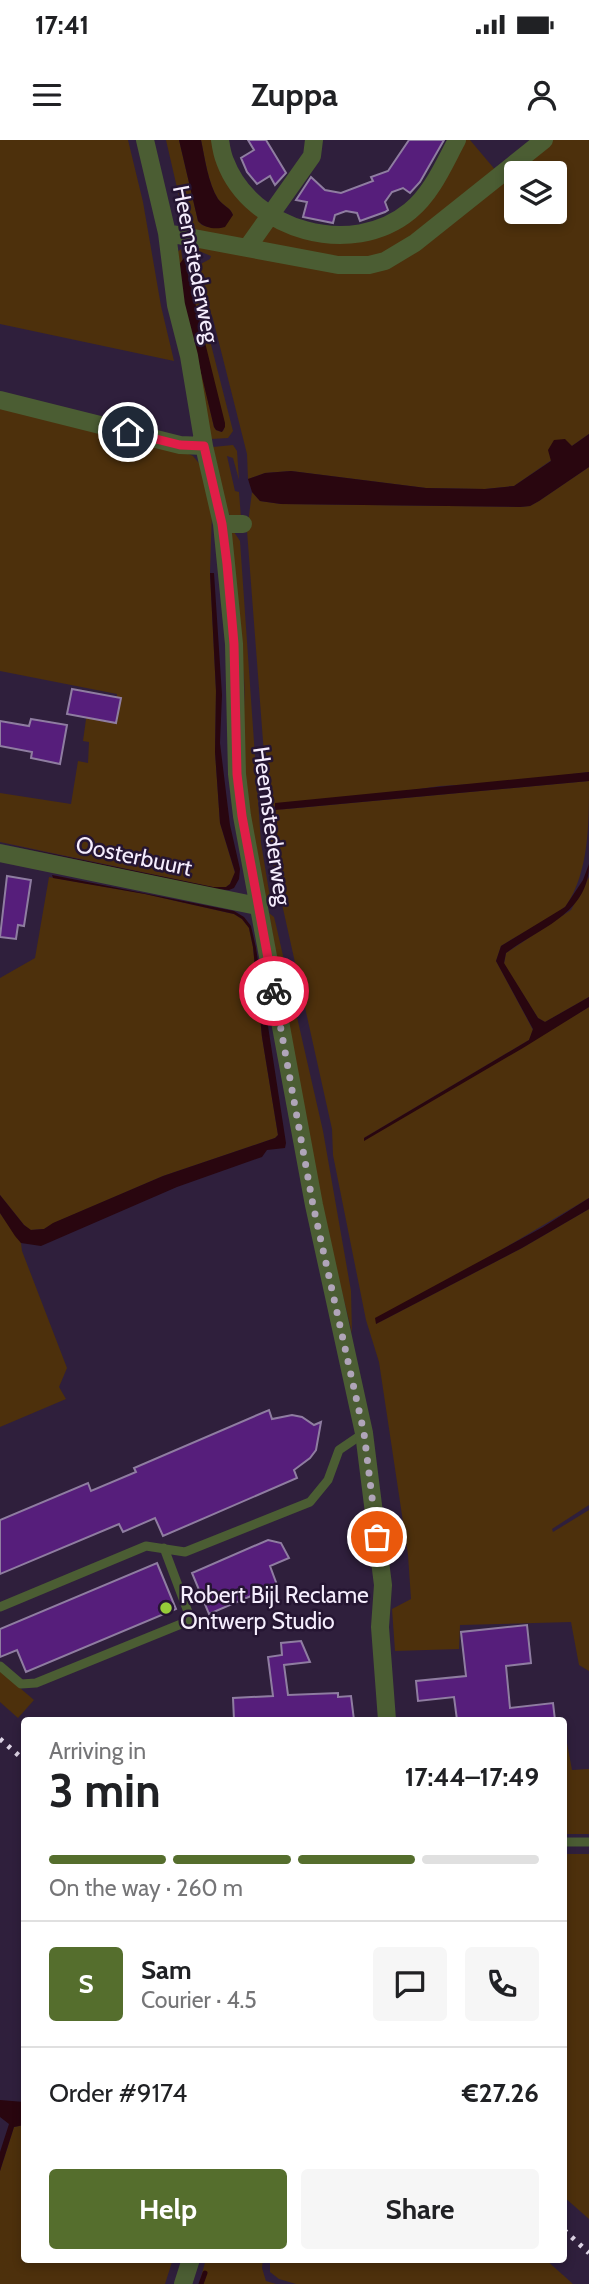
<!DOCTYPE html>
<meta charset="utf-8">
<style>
body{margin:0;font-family:Cabin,sans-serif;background:#f6f6f6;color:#202124;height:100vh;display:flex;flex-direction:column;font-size:26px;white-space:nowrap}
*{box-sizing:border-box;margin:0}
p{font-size:23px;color:#757577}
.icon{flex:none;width:38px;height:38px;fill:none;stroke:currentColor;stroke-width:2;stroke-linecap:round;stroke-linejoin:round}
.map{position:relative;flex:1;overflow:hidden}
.sheet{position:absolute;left:21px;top:1577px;width:546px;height:546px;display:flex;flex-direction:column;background:#fff;border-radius:7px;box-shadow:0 4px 10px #0003}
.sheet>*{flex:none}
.controls{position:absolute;left:504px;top:21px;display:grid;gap:14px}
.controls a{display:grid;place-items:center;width:63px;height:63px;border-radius:7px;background:#fff;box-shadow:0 4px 10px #0003;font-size:35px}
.pin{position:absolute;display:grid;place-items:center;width:60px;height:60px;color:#fff;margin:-30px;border:4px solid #fff;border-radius:50%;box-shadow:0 2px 7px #0007}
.courier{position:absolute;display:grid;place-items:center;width:70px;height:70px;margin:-35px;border:5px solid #e11d48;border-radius:50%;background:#fff;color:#222;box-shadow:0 2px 9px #0007}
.summary em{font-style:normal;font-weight:800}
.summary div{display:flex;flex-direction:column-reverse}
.summary{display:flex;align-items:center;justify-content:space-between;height:119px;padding:0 28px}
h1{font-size:46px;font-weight:800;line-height:52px}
.bar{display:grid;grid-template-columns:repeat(4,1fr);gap:10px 7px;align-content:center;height:84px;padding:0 28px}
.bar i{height:9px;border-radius:5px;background:#e0e0e0}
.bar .selected{background:#556e2d}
.bar p{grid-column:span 4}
.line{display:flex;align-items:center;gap:18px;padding:0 28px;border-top:2px solid #e0e0e0}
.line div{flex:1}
.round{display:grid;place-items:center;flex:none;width:74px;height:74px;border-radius:7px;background:#f6f6f6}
.button{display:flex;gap:14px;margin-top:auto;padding:14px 28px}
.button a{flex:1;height:80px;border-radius:7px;background:#556e2d;color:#fff;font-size:28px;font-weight:800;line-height:80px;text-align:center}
.button a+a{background:#f6f6f6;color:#202124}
.status{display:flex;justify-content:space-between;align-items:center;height:49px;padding:0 35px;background:#fff;direction:ltr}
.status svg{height:19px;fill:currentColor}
header{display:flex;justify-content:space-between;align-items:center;height:91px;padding:0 28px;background:#fff;font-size:32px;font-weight:800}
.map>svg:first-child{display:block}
.green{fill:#4d300c;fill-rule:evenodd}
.water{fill:#29060f}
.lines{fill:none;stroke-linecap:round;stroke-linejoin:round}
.stream{stroke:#29060f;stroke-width:5}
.building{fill:#561e7b;stroke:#8f7da1;stroke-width:2}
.lane{stroke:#4b5d33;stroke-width:9}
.street{stroke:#4b5d33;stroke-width:18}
.rail{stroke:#ddd4e5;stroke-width:5;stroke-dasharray:3.5 7;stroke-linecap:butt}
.done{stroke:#b0a5b9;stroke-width:7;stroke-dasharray:0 12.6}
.route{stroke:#e11d48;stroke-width:9}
.poi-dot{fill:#96cc39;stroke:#251532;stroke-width:2.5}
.labels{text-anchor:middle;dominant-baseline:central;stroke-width:5;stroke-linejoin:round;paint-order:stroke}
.street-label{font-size:23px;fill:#f5edfd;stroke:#251532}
.poi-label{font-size:23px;fill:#f5edfd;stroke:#251532;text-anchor:start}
</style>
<div class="status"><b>17:41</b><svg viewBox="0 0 49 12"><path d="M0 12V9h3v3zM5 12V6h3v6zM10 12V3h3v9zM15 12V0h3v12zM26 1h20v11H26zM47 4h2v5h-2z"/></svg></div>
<header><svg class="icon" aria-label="menu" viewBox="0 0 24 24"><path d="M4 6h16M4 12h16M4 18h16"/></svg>Zuppa<svg class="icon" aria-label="person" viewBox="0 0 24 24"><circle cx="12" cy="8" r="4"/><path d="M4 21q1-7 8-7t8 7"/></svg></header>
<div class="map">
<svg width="589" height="2144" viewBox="0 0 589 2144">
<rect width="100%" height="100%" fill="#2f1f3c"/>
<path class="green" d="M0,0H128L143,62L161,166L174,221L0,184Z
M166,0H179L198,81L202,85L208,87L233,75C230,67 223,66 218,59C208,43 205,19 201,0H214L263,76L245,101L187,91Z
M464,0H470L497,32L396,111L355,120L257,105L270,83L390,90Z
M550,0H589V294L514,346L485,349L426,348L291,331L265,333L248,339L247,314L213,179L195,127L210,119L211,116L199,111L192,114V107L195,104L368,129ZM516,33H555V72H516Z
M181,109L192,192L214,287L216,290L221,292L224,290L188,133L203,173L233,291L228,298L211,299L177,112Z
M0,267L184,312L193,316L202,327L212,371L210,433L216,551L215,612L220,683L235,733L230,744L226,747H213L0,702V653L71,664L78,621L88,623L89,602L83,601L87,572L114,576L117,554L0,531Z
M233,305L237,311L239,340L233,318L227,316L235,351L239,352L241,378H232L227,371L213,307Z
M589,327V632L508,642L440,646L276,670L589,641C589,685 589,731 566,766C554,777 516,796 501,806L496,821L533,890L529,900L364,998L365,1000L589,867V1058L376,1184L522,1108L589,1069V1365L552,1389L553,1392L589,1370V1531L579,1525L571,1482L460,1485L459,1509L395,1511L392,1469L411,1459L408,1415L379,1222L366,1180L333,1015L332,989L272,719L247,391L252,352L260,361L281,364L520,367L530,366L539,361Z
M234,392L240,401L261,703L271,763L265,762C256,716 246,667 243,619C240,579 251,548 238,508L231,393Z
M49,737L145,754L234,774L242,779L249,788L253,807L262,897L278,995L275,998L163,1036L54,1083L44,1089L30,1090L24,1085L0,1055V838L35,818Z
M589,737V857L545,882L538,878L504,824L506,813L571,770Z
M269,773L274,777L276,785L323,991L351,1151L352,1193L312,1030Z
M0,1073L21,1103L22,1111L67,1228L59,1247L66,1259L0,1287Z
M0,1531L34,1560L18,1578L0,1562Z
M564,1587L572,1630L589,1629V1694H564Z
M564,1714H589V2079L564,2057Z
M24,1985V2119H173L165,2144H0V2031L14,1987Z
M206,2119H263L262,2128L266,2141L276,2144H199Z
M270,2119H545L573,2144H296L279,2139L270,2132Z"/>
<path class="water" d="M179,0H201C205,19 208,43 218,59C223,66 230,67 233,75L225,87C216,90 204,88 198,81Z
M184,118L225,283V287L222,292L216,290L214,287L181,149L178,126Z
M589,294V327L539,361L530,366L520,367L281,364L260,361L252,352L248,339L265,333L291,331L426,348L485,349L514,346L551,321L548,310L554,300L565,299L572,306Z
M210,433H214L222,555L220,603L230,685L240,729L239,739L234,748L229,750L214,749L0,703L213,747H226L230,744L235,732L220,683L215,612L216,551Z
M589,632V641L275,670V663Z
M589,724C589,770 546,786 513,808L506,813L504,823L538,878L545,882L589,857V867L523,908L364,1001V998L529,900L533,889L496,821L501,806L565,767L583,740Z
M52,735L234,771L244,777L251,786L256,808L286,1003L285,1008L267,1010L262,1017L177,1047L41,1106L21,1103L15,1096L0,1073V1055L24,1085L31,1090L44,1089L53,1083L163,1036L275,998L278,995L262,897L253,807L249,788L242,779L234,774L145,754L53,738Z
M589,1058V1069L522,1108L376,1184L375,1178L543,1087Z
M0,1960L24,1962V1985L14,1987L0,2031V2012L9,1984L0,1977Z"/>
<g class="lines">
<path class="stream" d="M201,2144L205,2133"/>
</g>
<path class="building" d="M248,0H266L286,33L275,45L270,36L257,44L247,32L241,18L254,10Z
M409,0H444L420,42L410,53L403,48L392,52L385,62L388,70L385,72L360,81L357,73L346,71L335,75L333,83L303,77L307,62L296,60L311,37L325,50L341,53L373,41L371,37L388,31Z
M72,549L121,558L116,583L67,574Z
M31,579L67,585L60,624L31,618L32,612L0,606V581L29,586Z
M7,736L31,740L24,786L18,785L16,799L0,797Z
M269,1270L272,1279L292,1275L302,1277L314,1285L321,1282L316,1310L310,1318L294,1330L297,1338L163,1396L155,1378L123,1392L119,1384L0,1434V1380L88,1343L91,1351L136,1332L134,1328Z
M268,1400L281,1403L289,1418L270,1426L277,1445L209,1474L192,1433Z
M157,1423L176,1469L26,1532L17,1510L0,1517V1489Z
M527,1485L531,1523L506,1526L510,1568L553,1563L555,1580H457L454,1557L418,1561L416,1541L466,1536L461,1492Z
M301,1501L310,1522L284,1525L288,1555L338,1553V1557L351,1556L354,1580H234L233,1558L273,1556L268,1517L282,1515L281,1503Z"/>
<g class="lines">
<path class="lane" d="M0,1467L146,1406L185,1412L310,1362L328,1340L339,1310L364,1293
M0,1526L21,1544L36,1543L191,1480L164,1408
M564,1702H589"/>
<path class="street" d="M145,0L167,93L176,165L189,216L204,306L222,384L234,504L237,634L242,676L314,1065L364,1293L383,1445L380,1487L387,1580
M220,0C221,7 222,14 225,21C251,91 352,119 410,71C432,53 444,24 457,0
M167,93L338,125H369L385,121L415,103L544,0
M247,108L312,16L314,0
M0,260L180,305L204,306
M222,384H243
M0,713L257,766
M183,2144L191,2119"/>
<path class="rail" d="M0,1599L24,1620
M564,2090L589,2113"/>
</g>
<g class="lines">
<path class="done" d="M274,851L313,1065L364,1293L377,1397"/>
<path class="route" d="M128,292L180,305L204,306L222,384L227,424L234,504L237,634L242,676L274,851"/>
</g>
<circle class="poi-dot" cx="166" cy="1468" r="7"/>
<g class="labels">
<g class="street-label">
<text transform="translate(196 124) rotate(79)">Heemstederweg</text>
<text transform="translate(272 686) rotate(82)">Heemstederweg</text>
<text transform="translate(134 716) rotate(12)">Oosterbuurt</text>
</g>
<g class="poi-label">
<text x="180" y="1455">Robert Bijl Reclame<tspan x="180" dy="26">Ontwerp Studio</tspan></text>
</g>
</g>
</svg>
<div class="controls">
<a><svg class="icon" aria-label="layers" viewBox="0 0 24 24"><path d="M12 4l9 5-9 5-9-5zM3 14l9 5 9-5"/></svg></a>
</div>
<div class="pin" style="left:377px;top:1397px;background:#ea580c"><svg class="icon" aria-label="bag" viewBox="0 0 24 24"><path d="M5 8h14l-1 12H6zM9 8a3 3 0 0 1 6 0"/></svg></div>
<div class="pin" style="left:128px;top:292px;background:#1f2937"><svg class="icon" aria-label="home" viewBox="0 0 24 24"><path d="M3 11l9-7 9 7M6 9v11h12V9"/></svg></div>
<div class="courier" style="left:274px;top:851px"><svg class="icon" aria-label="bike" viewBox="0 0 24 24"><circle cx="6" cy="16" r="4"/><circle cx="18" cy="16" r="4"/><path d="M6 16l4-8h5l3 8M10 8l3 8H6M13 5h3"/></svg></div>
<section class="sheet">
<div class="summary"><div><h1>3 min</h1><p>Arriving in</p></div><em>17:44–17:49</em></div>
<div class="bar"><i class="selected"></i><i class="selected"></i><i class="selected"></i><i></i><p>On the way · 260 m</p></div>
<div class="line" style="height:126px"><b class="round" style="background:#556e2d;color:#fff">S</b><div><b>Sam</b><p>Courier · 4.5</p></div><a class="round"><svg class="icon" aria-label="chat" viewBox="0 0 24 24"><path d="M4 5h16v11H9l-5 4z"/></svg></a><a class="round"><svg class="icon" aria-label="phone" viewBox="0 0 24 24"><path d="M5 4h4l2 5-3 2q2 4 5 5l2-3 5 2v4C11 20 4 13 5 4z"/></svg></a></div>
<div class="line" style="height:91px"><div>Order #9174</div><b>€27.26</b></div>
<div class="button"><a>Help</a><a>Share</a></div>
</section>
</div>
